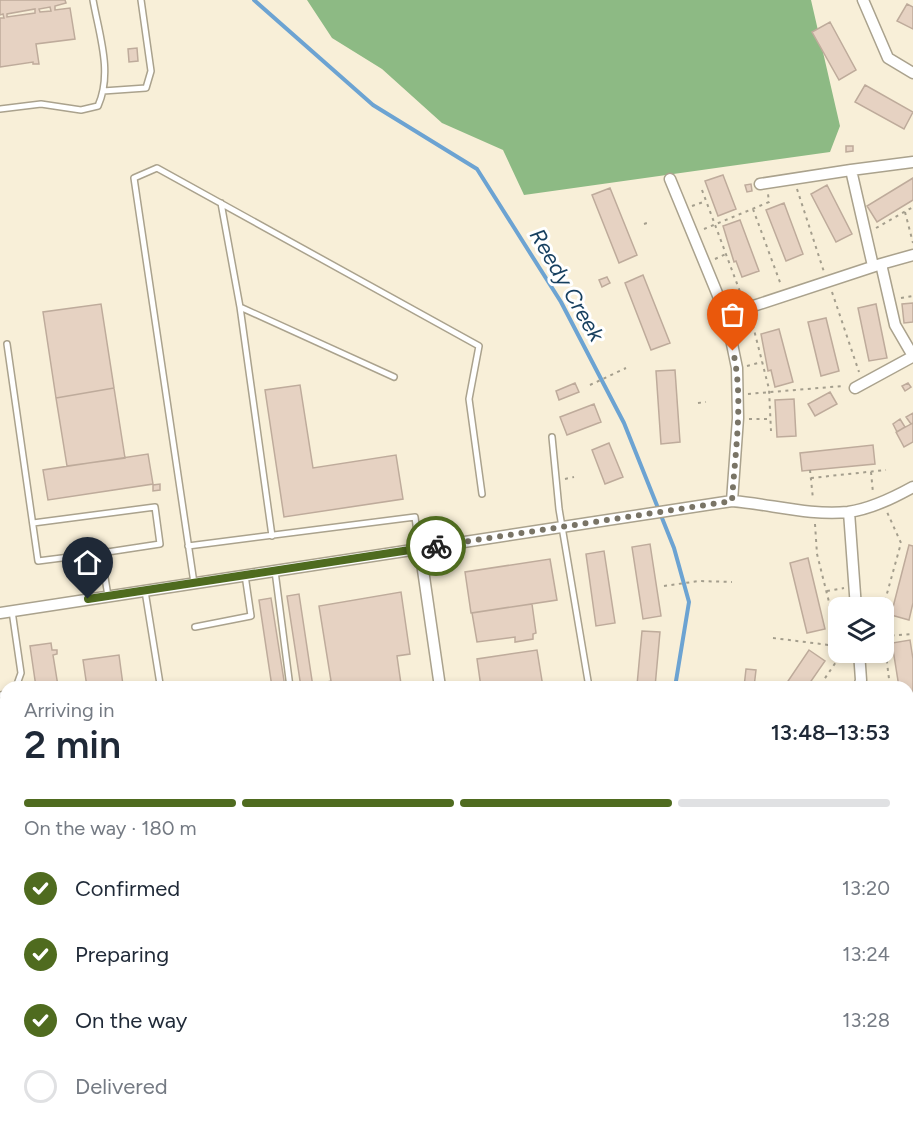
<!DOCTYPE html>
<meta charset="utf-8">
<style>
body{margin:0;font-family:Figtree,sans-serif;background:#f2f2f3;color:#1f2937;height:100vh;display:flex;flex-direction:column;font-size:22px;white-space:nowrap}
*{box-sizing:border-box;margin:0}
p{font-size:20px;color:#747a83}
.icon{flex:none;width:33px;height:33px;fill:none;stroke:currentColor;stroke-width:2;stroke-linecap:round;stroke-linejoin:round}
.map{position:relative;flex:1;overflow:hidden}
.side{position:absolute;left:0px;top:681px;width:914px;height:452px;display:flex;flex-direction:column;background:#fff;border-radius:18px 18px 0 0;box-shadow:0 3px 9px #0003}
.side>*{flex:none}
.buttons{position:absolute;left:828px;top:597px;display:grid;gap:12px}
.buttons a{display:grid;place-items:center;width:66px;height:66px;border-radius:12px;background:#fff;box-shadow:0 3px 9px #0003;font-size:30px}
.pin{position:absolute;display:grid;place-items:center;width:51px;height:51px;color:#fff;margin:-62px -26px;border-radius:50% 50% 50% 0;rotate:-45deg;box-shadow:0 0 6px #0007}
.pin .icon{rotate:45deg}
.courier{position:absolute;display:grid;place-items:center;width:60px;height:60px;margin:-30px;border:4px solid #4f6b1f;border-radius:50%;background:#fff;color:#222;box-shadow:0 2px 8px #0007}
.summary em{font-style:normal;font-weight:600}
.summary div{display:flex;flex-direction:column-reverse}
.summary{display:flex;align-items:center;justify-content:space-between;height:102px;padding:0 24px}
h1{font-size:39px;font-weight:600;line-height:45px}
.bar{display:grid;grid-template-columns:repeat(4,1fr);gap:9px 6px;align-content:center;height:72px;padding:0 24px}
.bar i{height:8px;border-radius:4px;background:#e0e1e3}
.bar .current{background:#4f6b1f}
.bar p{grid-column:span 4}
ol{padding:0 24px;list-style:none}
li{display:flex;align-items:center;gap:18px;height:66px}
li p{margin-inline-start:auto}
li .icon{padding:6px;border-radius:50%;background:#4f6b1f;color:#fff;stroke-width:4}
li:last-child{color:#747a83}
li i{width:33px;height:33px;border:3px solid #e0e1e3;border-radius:50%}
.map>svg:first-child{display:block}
.forest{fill:#8dba84}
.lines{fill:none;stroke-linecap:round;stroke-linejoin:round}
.stream{stroke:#6ca3d2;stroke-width:4}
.building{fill:#e6d2c2;stroke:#beab9b;stroke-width:1.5;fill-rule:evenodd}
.service-casing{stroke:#aaa28d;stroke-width:8}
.minor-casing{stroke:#aaa28d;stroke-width:13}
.primary-casing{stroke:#aaa28d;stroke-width:19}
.path{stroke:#a49e8d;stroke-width:2;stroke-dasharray:3 4.5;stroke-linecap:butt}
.service{stroke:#fff;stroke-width:5}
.minor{stroke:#fff;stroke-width:10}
.primary{stroke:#fff;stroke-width:16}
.done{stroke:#797466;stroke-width:6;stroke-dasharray:0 10.8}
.route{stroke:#4f6b1f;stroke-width:8}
.labels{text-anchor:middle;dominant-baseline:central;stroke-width:6;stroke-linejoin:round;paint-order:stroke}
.water-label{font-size:22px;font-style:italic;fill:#163f5f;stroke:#fff}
</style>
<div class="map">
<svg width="913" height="1132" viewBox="0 0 913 1132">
<rect width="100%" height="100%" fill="#f8efd8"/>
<path class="forest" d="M307,0H811L840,126L830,152L524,195L503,150L442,123L382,69L332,38Z"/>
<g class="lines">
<path class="stream" d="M254,0L373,105L477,169L561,302L624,423L674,548L689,602L675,687
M595,1132L597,1126"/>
</g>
<path class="building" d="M0,0H65L66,3L55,6V10L70,8L75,39L36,44L39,64H33V62L0,67V18H4L3,14L0,15ZM50,7L51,11L40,12L39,9ZM35,9V13L7,17V14Z
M907,4L913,7V29L897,21Z
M830,22L856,70L839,80L812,32Z
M137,48L138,61L129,62L128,49Z
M865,85L913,112L904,129L855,102Z
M846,146H853V151L846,152Z
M723,175L736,209L718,216L705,181Z
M913,178V200L877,222L867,206Z
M751,184L752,191L747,192L745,185Z
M827,185L852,234L836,242L811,194Z
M610,188L637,255L619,263L592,195Z
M784,203L803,254L786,261L766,210Z
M740,220L759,271L742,277L736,261L734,262L723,226Z
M643,275L670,343L651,350L625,283Z
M607,277L610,283L602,287L599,280Z
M913,303V322L904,323L902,304Z
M101,304L114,388L56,398L43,312Z
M876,304L887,358L869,361L858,308Z
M826,318L839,371L821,376L808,322Z
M779,329L793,382L775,387L771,370L768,371L761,334Z
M675,370L680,442L661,444L656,371Z
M575,383L579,392L559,400L556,391Z
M908,383L911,387L905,391L902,386Z
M300,385L313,468L396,455L403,499L284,517L265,390Z
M114,388L125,458L67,466L56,398Z
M830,392L837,404L815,416L808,404Z
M794,399L796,436L777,437L775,400Z
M594,404L601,422L567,435L560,417Z
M913,413V423L911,424L906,417Z
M900,419L905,427L897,432L893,424Z
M913,423V442L904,447L896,432Z
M609,443L623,477L605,484L592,450Z
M873,445L875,464L802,471L800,453Z
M148,454L153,484L48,500L43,470Z
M160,484V490L153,491V485Z
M650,544L661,616L643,619L632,547Z
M909,545L913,546V603L909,620L891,615Z
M604,551L615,623L596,626L586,554Z
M808,558L825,629L807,633L790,563Z
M550,559L557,600L471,613L465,572Z
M401,592L410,654L397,656L401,684L384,687H324L323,683L331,681L319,606Z
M299,594L313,687H301L287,596Z
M271,598L285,687H272L259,600Z
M532,604L536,633L533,634V639L515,642V637L477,642L472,613Z
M642,631L660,632L655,687L637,685Z
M910,640L913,659V695L908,696V687H899L892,643Z
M51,643L52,650H57V654L53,655L58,686L36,687L30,646Z
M537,650L543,687H481L477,659Z
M809,650L825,661L807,687H784Z
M119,655L123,685L87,687L83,660Z
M746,669L756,670L754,687H744Z
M908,721H913V776H908Z
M908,797H913V878H908Z
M913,1072V1086L908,1087V1074Z"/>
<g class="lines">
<defs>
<path id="service" d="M103,91L146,88L151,71L141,0
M0,109L41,104L81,110L98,106C113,73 99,34 93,0
M221,203L240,307L394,377
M240,307L272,536
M7,344L38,561L101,553
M552,437L559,509L589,687
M33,523L155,507L160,544L101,553L108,596
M188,546L415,517L419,548
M275,571L290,687
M194,583L134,178L157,168L479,346L469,399L482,494
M145,591L160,684
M12,611L21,673L16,687
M195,627L251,616L245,575
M0,695L6,694
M0,731L6,730
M0,823L6,822
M0,856L6,855
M0,889L6,888
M226,1126L227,1132"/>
<path id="minor" d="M863,0L888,58L913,73
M670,179L726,315L737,368L738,418L732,501
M760,184L851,170
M881,264L895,325L913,356
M873,266L851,170L913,162
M726,315L881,264L913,255
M855,388L912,357
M849,512L856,608
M420,549L440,687
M0,613L732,501C770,504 810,516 848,512C871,509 893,498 913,487
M859,687L861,680L859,652
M233,1132L268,1126"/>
<path id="primary" d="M0,903L6,940
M0,1102L6,1120
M45,1126L46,1132"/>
</defs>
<use href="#service" class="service-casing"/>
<use href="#minor" class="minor-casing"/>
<use href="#primary" class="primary-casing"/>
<path class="path" d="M797,189L824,272
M702,190L742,297
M692,206L706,201
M753,209L781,285
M905,212L913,243
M644,224L650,222
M876,228L913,207
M704,229L769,202L768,194
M715,259L726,254
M832,292L859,372
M901,298L913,296
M751,318L769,389L771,431
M747,366L762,362
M590,385L626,368
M748,394L843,386
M698,403L706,402
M749,419H770
M810,470L813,499
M871,472L873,493
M811,478L886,470
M565,479L574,477
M815,524L817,554L834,622L838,659L819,687
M664,586L699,581L732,582
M827,591L844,588
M883,608L901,543L887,512
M884,636L913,634
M773,638L837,646
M884,638L890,687
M908,787H913"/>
<use href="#service" class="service"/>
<use href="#minor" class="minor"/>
<use href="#primary" class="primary"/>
</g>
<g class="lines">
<path class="done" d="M436,546L732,501C735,452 744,399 733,351"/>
<path class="route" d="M88,599L436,546"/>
</g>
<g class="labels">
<g class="water-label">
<text transform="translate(567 285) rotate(60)">Reedy Creek</text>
</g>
</g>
</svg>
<div class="buttons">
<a><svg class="icon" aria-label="layers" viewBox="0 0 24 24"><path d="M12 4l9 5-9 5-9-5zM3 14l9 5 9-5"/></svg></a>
</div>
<div class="pin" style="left:733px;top:351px;background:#ea580c"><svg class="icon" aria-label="bag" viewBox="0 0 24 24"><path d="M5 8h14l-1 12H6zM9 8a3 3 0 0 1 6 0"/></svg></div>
<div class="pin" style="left:88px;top:599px;background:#1f2937"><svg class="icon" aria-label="home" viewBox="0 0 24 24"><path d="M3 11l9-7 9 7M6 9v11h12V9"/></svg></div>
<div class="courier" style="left:436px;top:546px"><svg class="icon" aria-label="bike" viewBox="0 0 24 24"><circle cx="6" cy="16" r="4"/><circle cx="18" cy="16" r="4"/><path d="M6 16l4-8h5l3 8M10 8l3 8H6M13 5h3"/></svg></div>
<section class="side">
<div class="summary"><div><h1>2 min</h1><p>Arriving in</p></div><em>13:48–13:53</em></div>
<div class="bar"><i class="current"></i><i class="current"></i><i class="current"></i><i></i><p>On the way · 180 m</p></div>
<ol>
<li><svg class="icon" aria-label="check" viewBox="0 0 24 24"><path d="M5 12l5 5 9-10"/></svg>Confirmed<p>13:20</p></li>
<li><svg class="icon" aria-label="check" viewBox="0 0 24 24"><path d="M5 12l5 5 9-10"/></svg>Preparing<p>13:24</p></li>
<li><svg class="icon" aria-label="check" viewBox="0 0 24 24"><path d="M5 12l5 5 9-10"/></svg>On the way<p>13:28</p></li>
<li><i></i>Delivered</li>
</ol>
</section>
</div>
